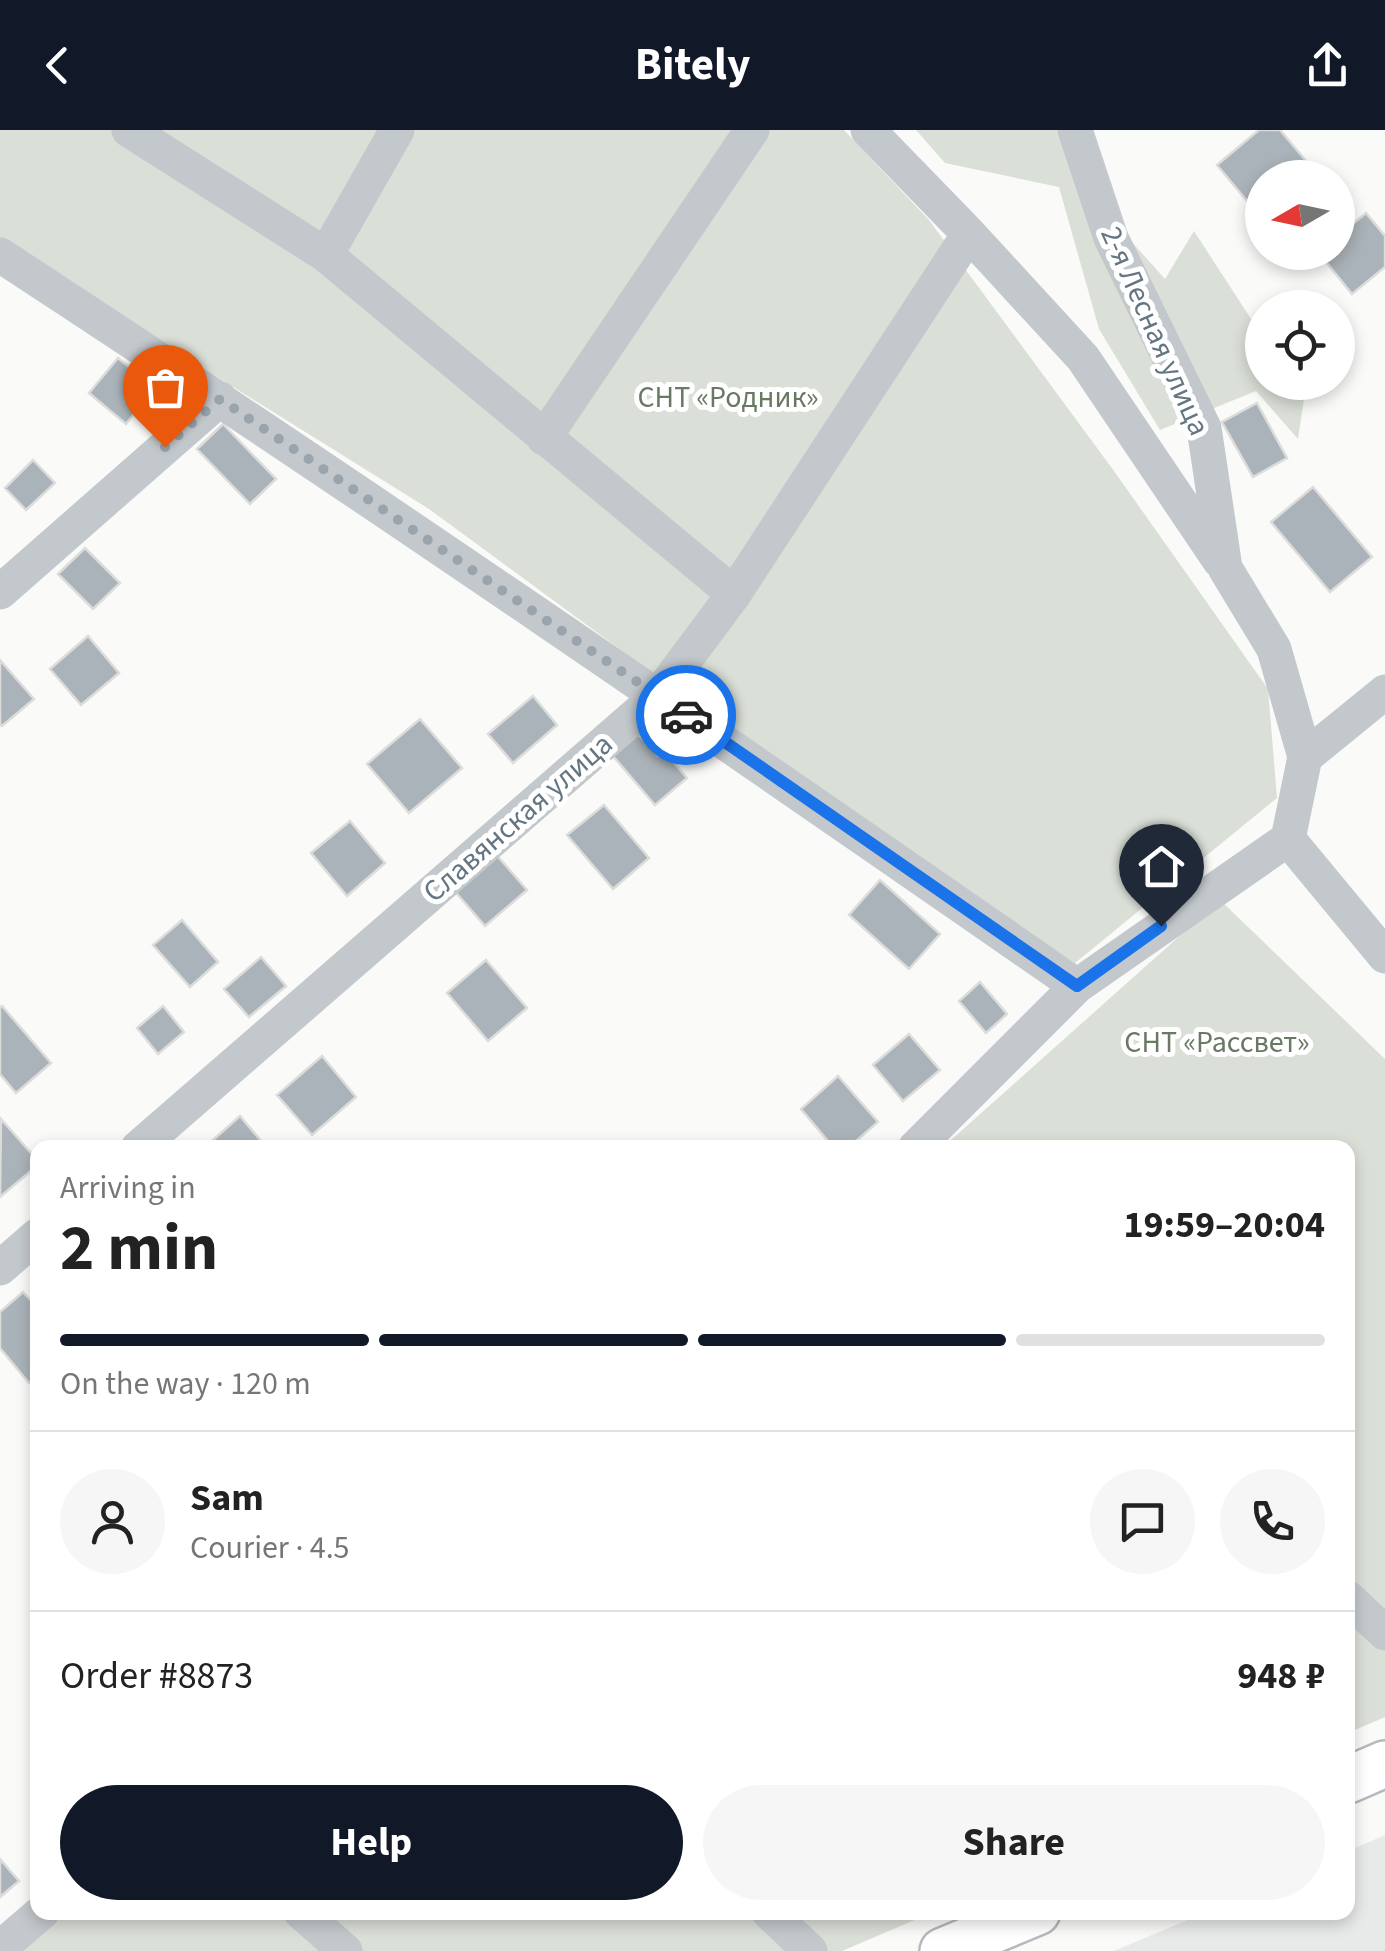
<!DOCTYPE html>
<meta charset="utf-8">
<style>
body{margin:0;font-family:"Source Sans 3",sans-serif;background:#f6f6f6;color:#222;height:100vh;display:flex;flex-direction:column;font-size:38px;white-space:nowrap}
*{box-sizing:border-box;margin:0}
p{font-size:32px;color:#767676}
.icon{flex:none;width:55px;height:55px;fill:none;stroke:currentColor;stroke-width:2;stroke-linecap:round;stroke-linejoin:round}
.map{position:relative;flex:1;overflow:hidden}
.drawer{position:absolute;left:30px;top:1010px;width:1325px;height:780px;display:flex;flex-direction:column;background:#fff;border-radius:20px;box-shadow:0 5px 15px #0003}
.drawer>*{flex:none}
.needle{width:65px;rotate:261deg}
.tools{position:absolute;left:1245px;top:30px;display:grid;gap:20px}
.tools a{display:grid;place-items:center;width:110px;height:110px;border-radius:50%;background:#fff;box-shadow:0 5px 15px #0003;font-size:50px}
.pin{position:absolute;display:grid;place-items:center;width:85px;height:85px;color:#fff;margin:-102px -42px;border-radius:50% 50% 50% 0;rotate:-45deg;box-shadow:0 0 10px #0007}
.pin .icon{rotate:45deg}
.courier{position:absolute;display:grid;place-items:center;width:100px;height:100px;margin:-50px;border:8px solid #1a73e8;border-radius:50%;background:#fff;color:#222;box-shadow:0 2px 12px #0007}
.summary em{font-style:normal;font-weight:700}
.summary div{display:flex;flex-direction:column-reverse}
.summary{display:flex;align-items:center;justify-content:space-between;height:170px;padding:0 30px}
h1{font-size:65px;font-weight:700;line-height:75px}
.bar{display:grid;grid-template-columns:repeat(4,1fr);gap:15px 10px;align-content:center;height:120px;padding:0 30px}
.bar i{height:12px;border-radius:8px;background:#e0e0e0}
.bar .selected{background:#111827}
.bar p{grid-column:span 4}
.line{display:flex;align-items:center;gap:25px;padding:0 30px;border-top:2px solid #e0e0e0}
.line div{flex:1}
.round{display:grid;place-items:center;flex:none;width:105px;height:105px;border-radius:52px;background:#f6f6f6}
.button{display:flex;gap:20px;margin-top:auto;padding:20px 30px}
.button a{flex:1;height:115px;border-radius:60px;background:#111827;color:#fff;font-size:40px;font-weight:700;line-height:115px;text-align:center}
.button a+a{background:#f6f6f6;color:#222}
header{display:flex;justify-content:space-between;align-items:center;height:130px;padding:0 30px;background:#111827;color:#fff;font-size:45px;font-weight:700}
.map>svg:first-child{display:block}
.built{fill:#e8e9e9}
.green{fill:#dadfd7}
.building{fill:#aab3b9;stroke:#dcdcda;stroke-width:2.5}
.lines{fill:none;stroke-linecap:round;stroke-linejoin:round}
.major-casing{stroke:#b5babe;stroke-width:50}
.minor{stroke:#c3c8cc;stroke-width:35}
.major{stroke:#fff;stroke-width:45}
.done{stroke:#99a4ac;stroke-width:10;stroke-dasharray:0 18}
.route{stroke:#1a73e8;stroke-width:12}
.labels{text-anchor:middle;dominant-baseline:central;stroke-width:10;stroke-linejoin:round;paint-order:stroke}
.street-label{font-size:30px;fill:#657683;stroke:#fff}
.park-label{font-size:30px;fill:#687a64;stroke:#fff}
</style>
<header><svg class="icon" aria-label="back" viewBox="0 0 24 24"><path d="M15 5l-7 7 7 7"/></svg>Bitely<svg class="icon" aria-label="share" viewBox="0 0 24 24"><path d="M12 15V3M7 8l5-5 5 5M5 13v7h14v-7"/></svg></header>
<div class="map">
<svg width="1385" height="1821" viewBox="0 0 1385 1821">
<rect width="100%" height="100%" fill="#fafaf8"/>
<path class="built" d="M1385,1705V1821H1114L1204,1783L1348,1782V1721Z"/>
<path class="green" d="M0,0H844L929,90L1114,341L1268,559L1277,668L1075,833L855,692L429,379L0,112Z
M916,0H1058L1077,51L1165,149L1194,101L1262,206V252L1293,253L1304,269L1298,309L1256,261L1160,300L1099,199L1059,57L945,33Z
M1220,770L1385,929V1587L1348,1603V1018H942Z
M64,1782L931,1783L842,1821H16Z"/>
<path class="building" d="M1259,0H1280L1312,38L1300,48H1262V79L1257,83L1217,35Z
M1366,83L1385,106V137L1352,164L1318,122H1338V106Z
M118,228L155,258L126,294L89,263Z
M1257,273L1287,328L1253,347L1222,292Z
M223,294L276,349L250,374L197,319Z
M33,330L55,353L26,380L5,358Z
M1313,357L1372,427L1330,462L1271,392Z
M85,418L120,453L93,479L58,444Z
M88,506L119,543L81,575L50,539Z
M0,530L34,569L2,596L0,594Z
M533,566L557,595L513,633L488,604Z
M420,589L462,638L409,683L367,634Z
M638,604L658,626L664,621L687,648L655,675L613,626Z
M604,675L649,728L613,759L567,705Z
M350,691L385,733L347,766L311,723Z
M494,722L527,760L485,796L452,758Z
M880,750L940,804L909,839L849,785Z
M182,790L218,832L190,857L153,815Z
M261,827L286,856L249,887L224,859Z
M486,830L527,878L488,911L447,863Z
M980,852L1007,884L986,903L959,871Z
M2,876L51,933L16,963L0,944V878Z
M163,876L184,902L158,924L137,898Z
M909,904L940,940L903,971L873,935Z
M322,926L356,967L312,1005L277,965Z
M838,946L878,992L848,1018H834L801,979Z
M240,986L267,1018H204Z
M1,989L38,1031V1035L0,1067Z
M23,1162L38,1178V1245L29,1253L0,1218V1182Z
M0,1729L19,1751L0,1767Z"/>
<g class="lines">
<defs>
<path id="major" d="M1348,1650L1385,1634
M943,1821L1037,1782"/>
</defs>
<use href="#major" class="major-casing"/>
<path class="minor" d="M129,0L326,125L734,464
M868,0L969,104L1083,228L1220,431
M1075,0L1111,108L1204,298L1225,438L1274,519L1305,627
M0,125C363,362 721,609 1077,856
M326,125L397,0
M544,308L752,0
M0,462L220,269
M1288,709L1305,627L1385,562
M1288,709L1385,826
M138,1018L658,566L734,464L969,104
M915,1018L1077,856L1288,709
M0,1138L38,1105
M1348,1468L1385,1503
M301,1782L345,1821
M769,1782L810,1821
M0,1818L42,1782"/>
<use href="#major" class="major"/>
</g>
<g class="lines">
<path class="done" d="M165,317L220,269L686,585"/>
<path class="route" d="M686,585L1077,856L1161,796"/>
</g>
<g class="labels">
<g class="street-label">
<text transform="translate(1155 201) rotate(66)">2-я Лесная улица</text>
<text transform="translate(518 688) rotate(-41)">Славянская улица</text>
</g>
<g class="park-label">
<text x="728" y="267">СНТ «Родник»</text>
<text x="1217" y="912">СНТ «Рассвет»</text>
</g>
</g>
</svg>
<div class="tools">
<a><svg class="needle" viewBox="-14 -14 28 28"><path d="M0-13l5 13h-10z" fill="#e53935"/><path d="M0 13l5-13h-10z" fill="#767676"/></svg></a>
<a><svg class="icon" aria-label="locate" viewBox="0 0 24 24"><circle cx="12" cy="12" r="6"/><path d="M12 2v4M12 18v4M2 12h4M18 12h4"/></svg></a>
</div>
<div class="pin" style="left:165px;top:317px;background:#ea580c"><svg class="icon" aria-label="bag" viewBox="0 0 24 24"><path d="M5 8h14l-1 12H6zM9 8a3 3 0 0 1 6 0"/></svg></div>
<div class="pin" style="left:1161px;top:796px;background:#1f2937"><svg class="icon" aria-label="home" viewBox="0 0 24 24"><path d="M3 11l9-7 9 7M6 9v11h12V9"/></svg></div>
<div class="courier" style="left:686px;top:585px"><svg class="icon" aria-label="car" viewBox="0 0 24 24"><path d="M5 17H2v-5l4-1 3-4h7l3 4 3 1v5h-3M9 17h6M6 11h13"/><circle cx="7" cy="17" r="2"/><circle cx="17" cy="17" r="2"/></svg></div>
<section class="drawer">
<div class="summary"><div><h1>2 min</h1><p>Arriving in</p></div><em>19:59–20:04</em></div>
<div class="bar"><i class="selected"></i><i class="selected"></i><i class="selected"></i><i></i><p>On the way · 120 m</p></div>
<div class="line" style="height:180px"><a class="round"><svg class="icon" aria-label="person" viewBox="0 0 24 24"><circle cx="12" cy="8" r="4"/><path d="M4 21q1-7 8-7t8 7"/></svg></a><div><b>Sam</b><p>Courier · 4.5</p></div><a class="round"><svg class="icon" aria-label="chat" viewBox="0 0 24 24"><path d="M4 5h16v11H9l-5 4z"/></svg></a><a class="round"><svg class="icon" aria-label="phone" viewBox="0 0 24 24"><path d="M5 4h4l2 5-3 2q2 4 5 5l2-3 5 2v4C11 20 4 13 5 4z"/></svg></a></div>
<div class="line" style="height:130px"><div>Order #8873</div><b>948 ₽</b></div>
<div class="button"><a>Help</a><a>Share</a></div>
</section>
</div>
